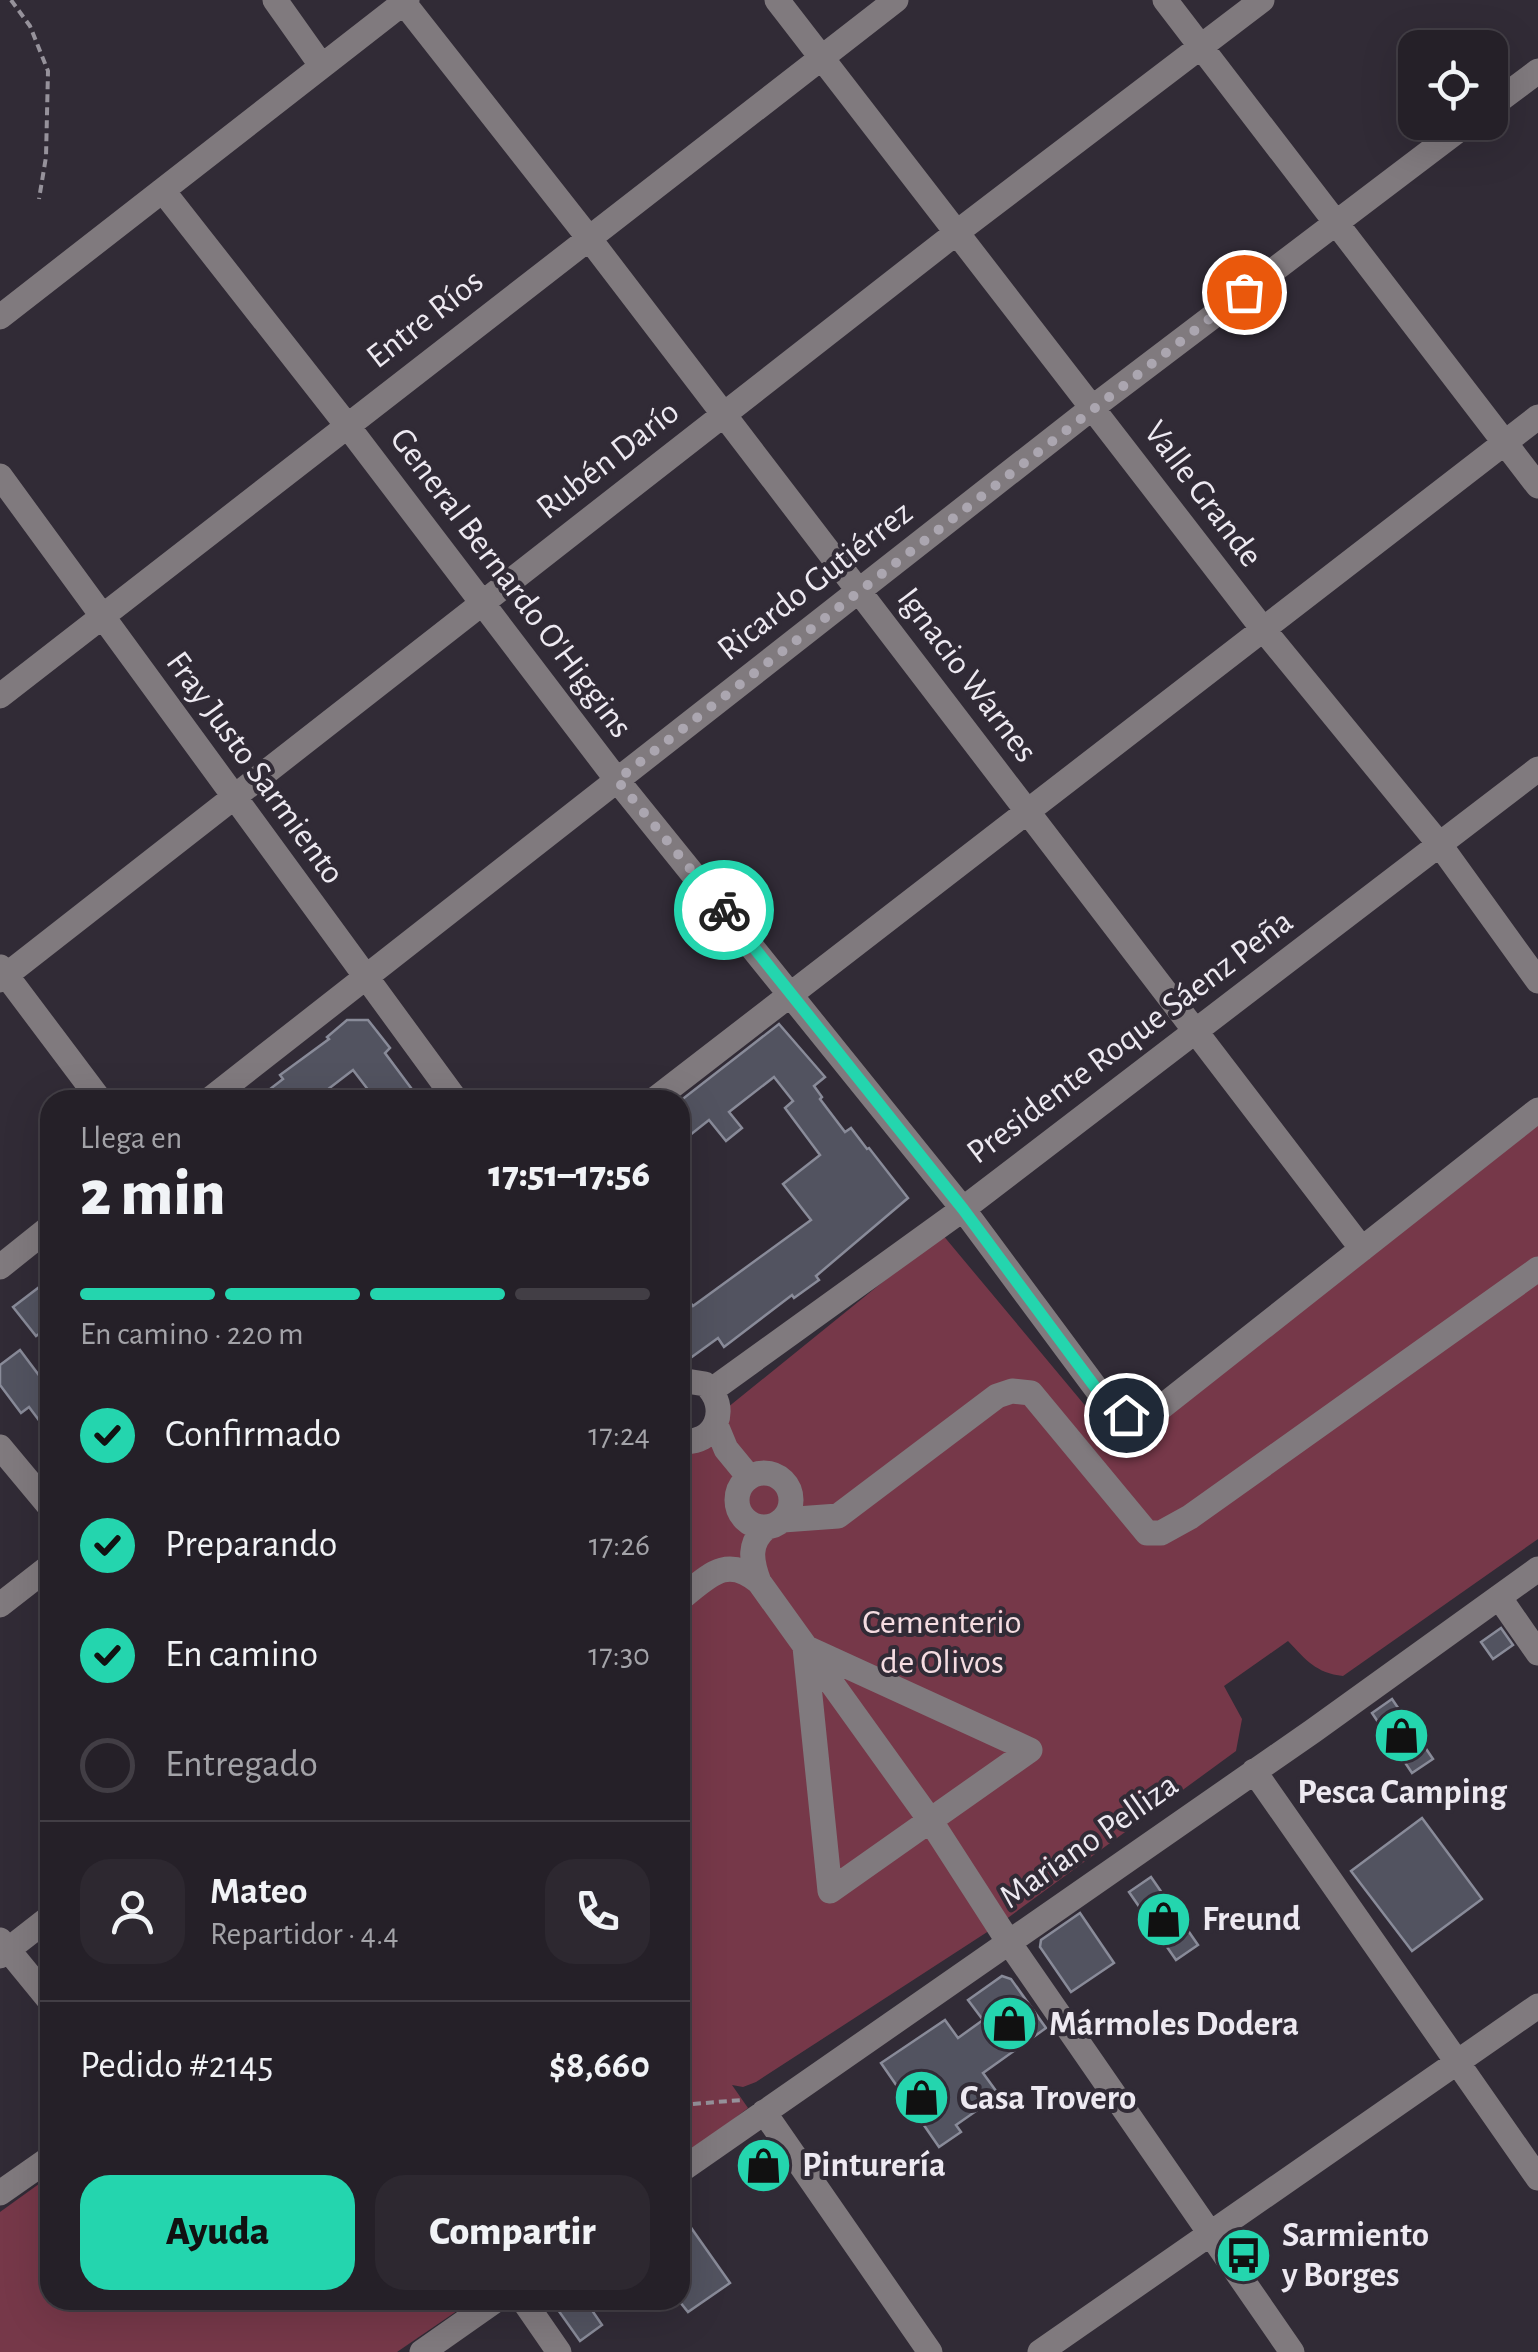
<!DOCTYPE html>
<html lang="es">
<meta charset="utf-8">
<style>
body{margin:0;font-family:"Alegreya Sans",sans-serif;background:#2d2830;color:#f1f3f6;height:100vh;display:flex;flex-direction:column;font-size:38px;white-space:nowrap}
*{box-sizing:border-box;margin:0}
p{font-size:32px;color:#a3a3a8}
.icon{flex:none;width:55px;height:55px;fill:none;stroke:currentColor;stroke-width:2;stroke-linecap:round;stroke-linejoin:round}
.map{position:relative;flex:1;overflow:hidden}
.sheet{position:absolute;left:40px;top:1090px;width:650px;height:1220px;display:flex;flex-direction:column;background:#252028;border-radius:30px;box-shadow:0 10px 40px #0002,0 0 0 2px #423e45}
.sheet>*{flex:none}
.controls{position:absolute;left:1398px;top:30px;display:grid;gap:20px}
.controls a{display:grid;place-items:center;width:110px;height:110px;border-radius:20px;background:#252028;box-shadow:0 10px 40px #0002,0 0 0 2px #423e45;font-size:50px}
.pin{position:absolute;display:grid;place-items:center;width:85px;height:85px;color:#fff;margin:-42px;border:5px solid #fff;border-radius:50%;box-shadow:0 2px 10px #0007}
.courier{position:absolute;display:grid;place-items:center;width:100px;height:100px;margin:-50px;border:8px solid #24d5ae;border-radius:50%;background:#fff;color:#222;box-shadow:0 2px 12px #0007}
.overview em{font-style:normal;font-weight:800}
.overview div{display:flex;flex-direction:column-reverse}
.overview{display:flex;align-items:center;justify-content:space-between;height:170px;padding:0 40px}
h1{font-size:65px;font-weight:800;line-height:75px}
.bar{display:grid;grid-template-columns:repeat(4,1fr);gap:15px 10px;align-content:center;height:120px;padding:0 40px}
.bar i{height:12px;border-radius:8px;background:#423e45}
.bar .selected{background:#24d5ae}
.bar p{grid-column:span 4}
.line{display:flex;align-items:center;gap:25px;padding:0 40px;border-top:2px solid #423e45}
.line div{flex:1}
.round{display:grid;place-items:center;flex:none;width:105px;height:105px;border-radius:30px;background:#2d2830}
ol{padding:0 40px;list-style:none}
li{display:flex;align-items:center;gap:30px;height:110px}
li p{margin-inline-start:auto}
li .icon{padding:10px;border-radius:50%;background:#24d5ae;color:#111;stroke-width:4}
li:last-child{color:#a3a3a8}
li i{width:55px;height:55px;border:5px solid #423e45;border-radius:50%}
.action{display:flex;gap:20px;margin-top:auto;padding:20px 40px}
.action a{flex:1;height:115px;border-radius:30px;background:#24d5ae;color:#111;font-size:40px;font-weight:800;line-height:115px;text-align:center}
.action a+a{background:#2d2830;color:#f1f3f6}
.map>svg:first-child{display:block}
.green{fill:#763849}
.building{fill:#525360;stroke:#898b99;stroke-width:2.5}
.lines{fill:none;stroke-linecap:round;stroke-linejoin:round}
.path{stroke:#96929b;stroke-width:4;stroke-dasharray:8 5;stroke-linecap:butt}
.minor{stroke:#807a7e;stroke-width:25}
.done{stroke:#aba6b0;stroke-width:10;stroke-dasharray:0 18}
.route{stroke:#24d5ae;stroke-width:12}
.labels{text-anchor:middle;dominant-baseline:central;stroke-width:8;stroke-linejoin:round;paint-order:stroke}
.street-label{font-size:35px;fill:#ede9f1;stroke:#312b36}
.park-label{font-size:35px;fill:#f5dce1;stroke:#312b36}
.poi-label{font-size:35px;font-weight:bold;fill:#ede9f1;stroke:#312b36;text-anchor:start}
</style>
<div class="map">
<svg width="1538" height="2352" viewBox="0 0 1538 2352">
<rect width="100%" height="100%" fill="#312b36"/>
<path class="green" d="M1538,1125V1539L1343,1676C1316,1673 1306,1660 1288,1641L1224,1686L1242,1719L1236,1751L998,1925L756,2082L743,2087L732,2085L748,2108L680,2160V1446L942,1234L1123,1451Z
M50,2176V2300H473L397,2352H0V2212Z"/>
<path class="building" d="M347,1020H368L390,1048L385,1053L420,1100H376L353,1070L327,1090L335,1100H312L306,1093L298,1100H256L283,1079L280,1075L329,1039L327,1037Z
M779,1024L825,1077L814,1086L822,1097L820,1099L845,1132L851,1128L867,1149L869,1148L908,1198L816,1276L819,1280L794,1298L792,1295L724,1347L718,1338L689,1359L680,1347V1290L693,1306L811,1220L783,1184L820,1155L785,1108L793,1101L774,1077L729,1112L742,1128L726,1141L709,1120L680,1143V1101Z
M50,1284V1326L36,1336L13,1307L38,1288L41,1291Z
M20,1350L50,1390V1435L29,1407L21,1413L0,1385V1365Z
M1501,1628L1513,1645L1493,1659L1481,1642Z
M1392,1699L1433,1759L1412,1773L1372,1713Z
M1422,1818L1482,1899L1412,1951L1351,1871Z
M1151,1877L1198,1945L1176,1960L1129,1892Z
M1080,1913L1114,1963L1071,1992L1040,1947L1041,1940Z
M1002,1976L1011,1979L1046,2028L983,2073L999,2095L956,2125L961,2132L939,2147L881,2063L945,2020L958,2038L983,2020L968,2000Z
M754,2144L766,2145L787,2176L764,2191L740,2154Z
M680,2212L730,2283L688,2312L680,2302Z
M551,2300H585L602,2325L580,2341Z"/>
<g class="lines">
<path class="path" d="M11,0L30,26L48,71L46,157L39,199
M680,2105L742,2100"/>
<path class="minor" d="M275,0L321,65
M777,0L1263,629L1440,845L1538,981
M1165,0L1538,486
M404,3L588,237L1362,1249
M1490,107L1538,71
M163,191L346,424L617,780L963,1209L1098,1391L1126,1415L1154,1413L1538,1110
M0,317L407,0
M0,476L456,1100
M0,696L896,0
M0,967L100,1100
M0,980L956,233L1262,0
M209,1100L1092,408L1469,122
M654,1100L1538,417
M0,1267L50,1227
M680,1380L705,1384C731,1407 716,1446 680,1441
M712,1390L963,1209L1538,769
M716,1425L726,1449L749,1477
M0,1447L50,1507
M737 1500a27 27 0 1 1 54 0a27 27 0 1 1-54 0Z
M783,1520L838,1516L997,1396L1012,1391L1031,1393L1147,1533H1161L1190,1517L1538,1269
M766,1528C748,1543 751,1561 759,1582L930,1820L1008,1941L1292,2352
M1499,1597L1538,1653
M680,1599C708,1577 726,1554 759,1582
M0,1605L50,1566
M805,1647L1030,1750L830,1891Z
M1254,1771L1538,2178
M0,1940L50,2001
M0,1956L50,1917
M764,2112L930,2352
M680,2171L1313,1731L1538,1569
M0,2193L50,2158
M523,2300L559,2352
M422,2352L496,2300
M1040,2352L1538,2006"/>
</g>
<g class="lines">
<path class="done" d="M724,910L617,780L1244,292"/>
<path class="route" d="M724,910L963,1209L1098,1391L1126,1415"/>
</g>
<defs>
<symbol id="shop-disc" viewBox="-11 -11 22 22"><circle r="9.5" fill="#24d5ae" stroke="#312b36"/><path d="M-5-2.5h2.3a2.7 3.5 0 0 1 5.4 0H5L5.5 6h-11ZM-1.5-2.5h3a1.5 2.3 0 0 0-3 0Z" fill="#111"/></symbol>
<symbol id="bus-disc" viewBox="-11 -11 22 22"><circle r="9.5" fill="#24d5ae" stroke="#312b36"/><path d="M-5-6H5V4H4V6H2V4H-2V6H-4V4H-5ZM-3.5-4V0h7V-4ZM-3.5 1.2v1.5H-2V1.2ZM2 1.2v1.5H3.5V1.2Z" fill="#111"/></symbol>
</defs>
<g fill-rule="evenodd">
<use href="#shop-disc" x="1370" y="1704" width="63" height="63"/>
<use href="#shop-disc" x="1132" y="1888" width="63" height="63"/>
<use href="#shop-disc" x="978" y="1992" width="63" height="63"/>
<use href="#shop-disc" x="890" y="2066" width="63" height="63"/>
<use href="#shop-disc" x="732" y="2134" width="63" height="63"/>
<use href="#bus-disc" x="1212" y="2224" width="63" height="63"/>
</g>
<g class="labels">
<g class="street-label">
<text transform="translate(425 319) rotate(-38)">Entre Ríos</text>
<text transform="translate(608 460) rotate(-38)">Rubén Darío</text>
<text transform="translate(1203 494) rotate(53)">Valle Grande</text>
<text transform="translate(815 581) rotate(-38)">Ricardo Gutiérrez</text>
<text transform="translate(511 583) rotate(53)">General Bernardo O'Higgins</text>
<text transform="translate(967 675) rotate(53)">Ignacio Warnes</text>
<text transform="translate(255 768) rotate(54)">Fray Justo Sarmiento</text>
<text transform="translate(1130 1037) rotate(-37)">Presidente Roque Sáenz Peña</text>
<text transform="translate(1089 1841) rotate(-35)">Mariano Pelliza</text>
</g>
<g class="park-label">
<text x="942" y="1622">Cementerio<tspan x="942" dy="40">de Olivos</tspan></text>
</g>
<g class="poi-label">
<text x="1402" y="1792" text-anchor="middle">Pesca Camping</text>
<text x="1202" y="1919">Freund</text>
<text x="1049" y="2024">Mármoles Dodera</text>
<text x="960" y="2098">Casa Trovero</text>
<text x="802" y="2165">Pinturería</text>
<text x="1282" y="2235">Sarmiento<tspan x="1282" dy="40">y Borges</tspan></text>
</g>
</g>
</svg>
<div class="controls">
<a><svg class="icon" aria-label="locate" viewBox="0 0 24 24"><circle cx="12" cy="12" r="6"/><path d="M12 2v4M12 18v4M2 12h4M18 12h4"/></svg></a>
</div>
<div class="pin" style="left:1244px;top:292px;background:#ea580c"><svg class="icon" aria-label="bag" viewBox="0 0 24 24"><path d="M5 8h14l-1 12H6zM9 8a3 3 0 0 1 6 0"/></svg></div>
<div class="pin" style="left:1126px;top:1415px;background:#1f2937"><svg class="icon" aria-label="home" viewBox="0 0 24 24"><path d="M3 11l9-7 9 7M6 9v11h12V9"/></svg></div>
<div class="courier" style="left:724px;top:910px"><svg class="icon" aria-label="bike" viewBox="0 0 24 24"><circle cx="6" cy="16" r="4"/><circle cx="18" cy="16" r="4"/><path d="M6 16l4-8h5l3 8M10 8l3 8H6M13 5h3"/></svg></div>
<section class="sheet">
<div class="overview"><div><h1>2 min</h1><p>Llega en</p></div><em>17:51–17:56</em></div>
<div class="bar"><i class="selected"></i><i class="selected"></i><i class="selected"></i><i></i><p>En camino · 220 m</p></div>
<ol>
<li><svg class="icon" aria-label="check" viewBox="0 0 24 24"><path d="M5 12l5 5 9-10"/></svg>Confirmado<p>17:24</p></li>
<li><svg class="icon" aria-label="check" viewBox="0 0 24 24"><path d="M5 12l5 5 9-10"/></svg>Preparando<p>17:26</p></li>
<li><svg class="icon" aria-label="check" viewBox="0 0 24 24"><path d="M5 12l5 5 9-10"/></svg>En camino<p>17:30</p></li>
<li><i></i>Entregado</li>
</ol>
<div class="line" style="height:180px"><a class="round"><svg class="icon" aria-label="person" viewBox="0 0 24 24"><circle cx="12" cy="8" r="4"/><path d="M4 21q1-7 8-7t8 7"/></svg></a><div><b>Mateo</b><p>Repartidor · 4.4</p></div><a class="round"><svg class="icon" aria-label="phone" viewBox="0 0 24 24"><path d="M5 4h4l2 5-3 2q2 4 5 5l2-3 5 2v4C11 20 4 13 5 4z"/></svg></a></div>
<div class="line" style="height:130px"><div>Pedido #2145</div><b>$8,660</b></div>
<div class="action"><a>Ayuda</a><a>Compartir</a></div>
</section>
</div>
